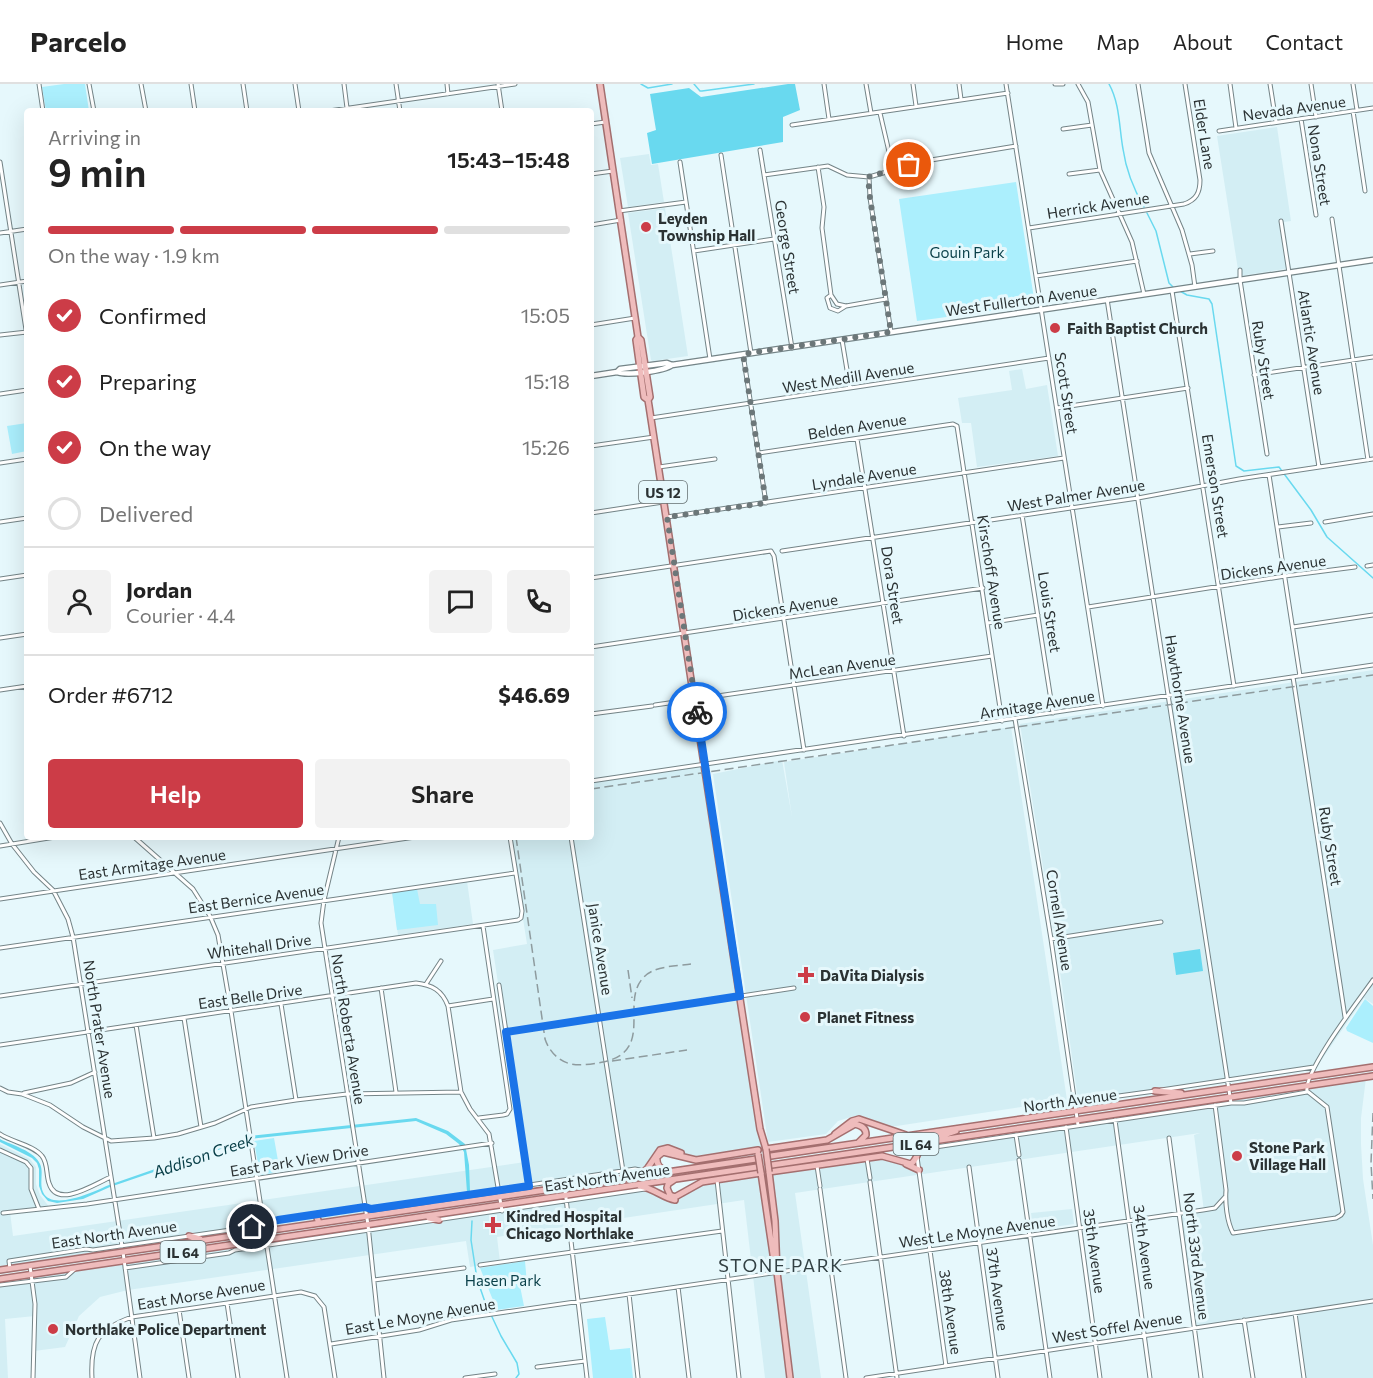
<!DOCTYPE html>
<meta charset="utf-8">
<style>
body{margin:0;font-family:Commissioner,sans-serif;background:#f2f2f2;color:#222;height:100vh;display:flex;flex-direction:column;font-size:22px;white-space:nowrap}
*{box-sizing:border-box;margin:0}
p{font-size:20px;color:#767676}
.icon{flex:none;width:33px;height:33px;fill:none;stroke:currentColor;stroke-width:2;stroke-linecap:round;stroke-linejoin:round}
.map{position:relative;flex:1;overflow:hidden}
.panel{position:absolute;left:24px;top:24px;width:570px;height:732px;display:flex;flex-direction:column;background:#fff;border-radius:6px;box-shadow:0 6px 24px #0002}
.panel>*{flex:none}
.pin{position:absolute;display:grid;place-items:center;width:51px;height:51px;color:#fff;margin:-26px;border:3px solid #fff;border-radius:50%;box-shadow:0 2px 6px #0007}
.courier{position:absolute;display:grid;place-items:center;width:60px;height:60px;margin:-30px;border:4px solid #1a73e8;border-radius:50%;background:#fff;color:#222;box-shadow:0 2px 8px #0007}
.head em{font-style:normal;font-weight:600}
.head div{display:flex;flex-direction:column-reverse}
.head{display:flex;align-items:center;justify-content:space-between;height:102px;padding:0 24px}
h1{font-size:39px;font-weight:600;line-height:45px}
.bar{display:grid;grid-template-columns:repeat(4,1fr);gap:9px 6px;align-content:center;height:72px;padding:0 24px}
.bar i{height:8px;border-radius:4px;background:#e0e0e0}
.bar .selected{background:#cc3c47}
.bar p{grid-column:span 4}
.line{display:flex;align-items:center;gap:15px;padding:0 24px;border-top:2px solid #e0e0e0}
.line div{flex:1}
.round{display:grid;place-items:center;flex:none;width:63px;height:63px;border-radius:6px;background:#f2f2f2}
ol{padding:0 24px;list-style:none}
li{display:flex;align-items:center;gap:18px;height:66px}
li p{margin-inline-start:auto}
li .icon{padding:6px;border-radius:50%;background:#cc3c47;color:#fff;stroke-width:4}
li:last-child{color:#767676}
li i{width:33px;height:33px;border:3px solid #e0e0e0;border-radius:50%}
.cta{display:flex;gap:12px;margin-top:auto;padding:12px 24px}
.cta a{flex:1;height:69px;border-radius:6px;background:#cc3c47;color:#fff;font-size:24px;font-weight:600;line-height:69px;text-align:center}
.cta a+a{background:#f2f2f2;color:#222}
header{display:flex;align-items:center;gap:36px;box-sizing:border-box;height:84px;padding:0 30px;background:#fff;border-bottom:2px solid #e0e0e0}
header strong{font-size:28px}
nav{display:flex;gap:33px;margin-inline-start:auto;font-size:21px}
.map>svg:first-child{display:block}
.built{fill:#d3eef4}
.green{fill:#abeffd}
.water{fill:#69d9ef}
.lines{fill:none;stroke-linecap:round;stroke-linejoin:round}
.stream{stroke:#69d9ef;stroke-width:1.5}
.street-casing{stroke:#748487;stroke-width:5}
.secondary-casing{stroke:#748487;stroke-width:7}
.primary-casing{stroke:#a46f6f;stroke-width:8}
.street{stroke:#fff;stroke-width:3}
.secondary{stroke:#fff;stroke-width:4.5}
.primary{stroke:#efbcbc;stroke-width:5}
.rail{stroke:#8e9b9e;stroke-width:1.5;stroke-dasharray:9 4.5;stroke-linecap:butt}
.primary-bridge-casing{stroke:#a46f6f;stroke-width:8;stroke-linecap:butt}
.primary-bridge{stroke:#efbcbc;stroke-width:5}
.done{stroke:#6c7779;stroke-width:6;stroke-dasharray:0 10.8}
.route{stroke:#1a73e8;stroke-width:8}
.poi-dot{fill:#cc3c47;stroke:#e6f8fc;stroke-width:2}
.labels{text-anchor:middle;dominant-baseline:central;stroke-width:6;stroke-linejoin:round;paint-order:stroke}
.shield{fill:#e6f8fc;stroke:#636d6f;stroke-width:1.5}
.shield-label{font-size:14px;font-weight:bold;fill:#2b3233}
.street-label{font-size:15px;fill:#2b3233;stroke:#e6f8fc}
.poi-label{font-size:15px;font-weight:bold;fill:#2b3233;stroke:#e6f8fc;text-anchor:start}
.park-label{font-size:15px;fill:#093f48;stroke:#e6f8fc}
.water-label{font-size:16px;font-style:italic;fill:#053c45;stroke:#e6f8fc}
.quarter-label{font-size:18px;letter-spacing:1.5px;fill:#334144;stroke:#e6f8fc}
</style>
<header>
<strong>Parcelo</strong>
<nav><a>Home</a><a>Map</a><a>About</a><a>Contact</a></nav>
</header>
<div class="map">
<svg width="1373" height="1294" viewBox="0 0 1373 1294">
<rect width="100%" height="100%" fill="#e6f8fc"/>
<path class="built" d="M1277,43L1291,137L1284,138L1291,184L1239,192L1217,52Z
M649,70L651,81L658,80L664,118L628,123L620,74Z
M665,124L688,272L653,277L651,276L628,129Z
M1022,285L1026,305L1047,301L1058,372L977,383L971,339H962L958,314L1012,306L1009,287Z
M1373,586V920L1364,914L1316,984L1223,995L1078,1016L1062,901L1020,640Z
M1011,643L1067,1016L890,1043L863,1032H854L838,1037L826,1050L768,1058L713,690L782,676L792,733L784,678Z
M704,681L763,1066L703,1075L690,1073L668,1064L644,1087L640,1085L529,1102L528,1108L0,1186V1060L30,1075L36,1083V1100L40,1111L50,1124L10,1128L13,1152L525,1078L493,866L527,860L510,753H591V697Z
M467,797L473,840L398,851L392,808Z
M1366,994L1361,1034V1060L1363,1095L1373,1161V1294H1306L1296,1226L1197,1242L1181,1131L1204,1127L1194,1051L1200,1049L795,1109L821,1294H765L744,1116L497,1153L500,1178L487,1180L470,1183L466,1157L128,1206L100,1213L79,1232L65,1263L34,1267L35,1232L5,1235L8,1294H0V1195L368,1141V1146L644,1105L676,1116L682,1114L697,1100L882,1072L919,1086L917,1070L919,1065L1215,1021L1220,1047L1216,1018Z
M1072,1125L1074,1140L1033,1146L1031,1129Z"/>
<path class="green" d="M64,0H85L89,27H46L42,3Z
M1016,98L1035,221L917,237L899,115Z
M27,339V367L12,370L7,342Z
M417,805L420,820H436L438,841L397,846L392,808Z
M1365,915L1373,922V959L1347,947L1346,944Z
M274,1054L280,1088L260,1091L254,1057Z
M525,1177L527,1200L520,1202L524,1222L497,1226L480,1184Z
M605,1233L610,1266L630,1264L633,1294H593L587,1235Z"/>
<path class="water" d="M788,0H795L800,26L783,33V58L652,80L647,49L656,46L650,10L689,4L701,13Z
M1200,865L1203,887L1176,891L1173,869Z
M416,1034L448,1047L465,1060L469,1081L470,1107L467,1108L464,1068L459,1060L446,1050L416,1037L250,1055L110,1103L83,1115L57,1119L48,1117L42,1110L39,1102V1085L37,1079L32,1074L0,1058V1055C11,1061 35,1067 40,1080C44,1088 39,1099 43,1108C52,1128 95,1107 109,1101L250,1052Z"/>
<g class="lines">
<path class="stream" d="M641,0L648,4L672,0
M694,0L700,7H702L754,0
M1109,0C1120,20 1119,43 1123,65C1126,86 1133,104 1144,123
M1147,129L1156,147L1169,199L1173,203
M1180,207L1187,211L1209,215L1212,220L1236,382L1244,387L1279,383L1311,426L1327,453L1373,494
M472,1137L471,1156L477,1195L485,1218L501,1252L517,1279L519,1290L516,1294"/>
<defs>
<path id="street" d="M39,0L43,27
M89,0L94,27
M141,0L146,27
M191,0L195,27
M243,0L247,27
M295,0L299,27
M344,0L347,24
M396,0L400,27
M447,0L448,10
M498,0L502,27
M824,0L829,35
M866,0L871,29
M913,0L916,22
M959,0L961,15
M1006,0L1103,622
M1055,0H1063
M1078,0L1088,18L1100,86L1132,158L1144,210
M1138,0L1149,69L1182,146L1192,181L1195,203
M1230,0L1236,44
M1270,0L1276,38
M1311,0L1316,33
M1353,0L1357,26
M329,27L515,0
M1353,27L1365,107
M880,29L893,85
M1301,35L1316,131
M591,40L605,38
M792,41L1008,9
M1063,45L1092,41
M1219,47L1373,24
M760,66L792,264
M721,71L751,269
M0,78L27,252
M680,78L710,275
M818,83L824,123L822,144L831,211L837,220L846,222L886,215
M591,90L613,87
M1069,90L1100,86
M764,91L828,82L847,91L869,93L925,77L1016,62
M869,93L870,114L891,248
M619,127L686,118
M1332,135L1368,376
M1281,137L1319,383
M591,141L621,136
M1029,144L1184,120C1196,116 1200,109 1200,96L1185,0
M0,149L27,145
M694,167L774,155
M1190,170L1213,167
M1240,186V196L1267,370
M1036,192L1137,177
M0,201L27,197
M1172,207L1234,602
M831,211L827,214L830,224L838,227L846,222
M1107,215L1231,1019
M591,241L635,234
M0,251L27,248
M842,256L850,304
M743,270L766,419
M1254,291L1373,273
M0,310L27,306
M1057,324L1188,304
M651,334L1049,274
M857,355L904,652
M591,362L654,353
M759,369L953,340L957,342L1002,637
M0,379L27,375
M659,383L715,375
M1269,391L1300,592
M591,429L663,418
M1022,431L1053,629
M667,433L1064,374
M0,438L27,434
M1325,438L1373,430
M1278,443L1311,439
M782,467L1138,414L1239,395L1373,375
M1367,482L1373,481
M591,494L771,467L774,472L804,666
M0,495L27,491
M1088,523L1285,492L1355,483
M988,539L1038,531
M1293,543L1373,531
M0,554L27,550
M591,563L983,504
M1293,593L1345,933
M26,602L27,612
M0,606L27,602
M655,621L992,572
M591,630L652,622
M1015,635L1051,855L1078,1041
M591,697L1373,581
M0,739L12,760L34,788L53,806L68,835L73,853L122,1162
M134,753L193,805L210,832L218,851L231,927L287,1294
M339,753L324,816L321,839L368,1141L384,1294
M571,753L623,1087
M0,762L55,753
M0,815L415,753
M1051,855L1161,838
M0,864L515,789
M426,900L441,877
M499,901L529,1102
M381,904L396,1008
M0,912L518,836L521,834L522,827L510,753
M281,920L296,1016
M448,922L461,1008L470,1025L489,1050L502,1127
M184,934L201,1043
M136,941L154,1054
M506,948L794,904
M0,961L416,899C432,901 442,906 448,922L493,915
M0,1004L8,1008L22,1010L50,1021L83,1043L111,1057L154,1054L178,1050L215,1039L251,1023L296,1016L347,1010L461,1008
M1161,1006L1314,983
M24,1009L71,999L95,988
M1075,1018L1155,1007
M1215,1021L1226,1106C1225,1119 1227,1138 1233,1149L1336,1134L1341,1131L1343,1128L1327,1023L1307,1007C1304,987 1359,916 1373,896
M479,1034L503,1031L507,1030L510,1025L483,842
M1115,1036L1150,1294
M1066,1043L1100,1294
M0,1050C12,1058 33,1061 42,1072C48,1079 46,1091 49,1099C57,1126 96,1099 111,1093
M1016,1051L1019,1071
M1169,1054L1201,1294
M0,1066L26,1078L31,1084V1105L39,1125
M915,1066L1231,1019H1244L1307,1008
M917,1073L946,1282
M867,1075L870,1094
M1019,1076L1050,1294
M817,1082L820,1102
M969,1083L998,1294
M717,1096L739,1294
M564,1097L587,1294
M870,1098L897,1294
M820,1105L846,1294
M3,1129L87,1120L492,1059
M123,1168L140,1294
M480,1181L722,1147
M30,1182L35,1220L33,1294
M125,1184L229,1169L235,1166L645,1105
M10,1185L9,1177L86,1165L93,1166L264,1141L278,1136L365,1123L371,1125L635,1085L645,1087
M374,1196L464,1184
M0,1201L66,1193L75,1185
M678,1203L689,1294
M629,1210L638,1294
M227,1219L238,1294
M179,1226L189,1294
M1295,1229L1304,1294
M1244,1236L1253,1294
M331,1260L419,1246L451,1236L1203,1126L1215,1124L1225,1113
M537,1283L585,1277
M92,1294C90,1258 98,1245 132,1233L301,1208L315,1212L324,1223L335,1294
M465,1294L495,1290
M866,1294L1373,1217"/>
<path id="secondary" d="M617,288C627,292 664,287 672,281
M591,292L617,288L620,285L667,279L672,281L1373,176"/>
<path id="primary" d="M600,0L638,253L636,256L644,313L648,316L649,322L760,1045L766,1065L827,1056L855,1040C862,1042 866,1044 866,1051L858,1059
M638,253L641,256L650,313L648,316
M1155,1007L1181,1009
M835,1050L852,1037L859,1035L906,1051
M898,1060L947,1050L956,1047
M771,1072L1373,983
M906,1080L919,1086
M772,1081L1373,992
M668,1087C660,1085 656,1081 657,1073L663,1068L696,1076L758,1066
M639,1091L647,1085L660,1066L668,1064L681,1069
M674,1096L668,1100L667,1104L670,1111L675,1113L702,1098L761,1089L774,1177
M640,1102C655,1105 663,1114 675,1116
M428,1117L439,1119
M316,1131L319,1139
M429,1134L439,1136
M189,1152L200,1155
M0,1186L756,1075
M0,1195L757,1083
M790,1294L777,1188L775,1137L769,1088L882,1072L911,1080C919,1074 917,1064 926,1059"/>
</defs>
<use href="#street" class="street-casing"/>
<use href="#secondary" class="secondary-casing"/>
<use href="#primary" class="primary-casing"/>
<use href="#street" class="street"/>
<use href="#secondary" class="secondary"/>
<use href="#primary" class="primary"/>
<path class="rail" d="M591,705L1373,591
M516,753L545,955C549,967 558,977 571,980C580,982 593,980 603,978C655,967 620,919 643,894C653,882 676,882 691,880
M628,886L632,914
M612,977L687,966
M1373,1029L1371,1079L1373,1115"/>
<defs>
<path id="primary-bridge" d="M766,1065L769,1088
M758,1070L761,1089"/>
</defs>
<use href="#primary-bridge" class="primary-bridge-casing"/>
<use href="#primary-bridge" class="primary-bridge"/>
</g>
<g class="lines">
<path class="done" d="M697,628L667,433L766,419L743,270L891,248L870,114L868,93L909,81"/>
<path class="route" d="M252,1143L278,1136L365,1123L371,1125L529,1102L506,948L740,912L697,628"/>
</g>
<g class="poi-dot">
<circle cx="646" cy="143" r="6"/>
<circle cx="1055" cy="244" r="6"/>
<path d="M803 882h6v6h6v6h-6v6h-6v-6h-6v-6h6z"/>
<circle cx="805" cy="933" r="6"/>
<circle cx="1237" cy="1072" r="6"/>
<path d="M490 1132h6v6h6v6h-6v6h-6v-6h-6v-6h6z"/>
<circle cx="53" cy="1245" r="6"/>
</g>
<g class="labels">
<g class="shield">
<rect x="639" y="397" width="48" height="22" rx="4.5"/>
<rect x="893.5" y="1049" width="45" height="22" rx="4.5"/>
<rect x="160.5" y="1157" width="45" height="22" rx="4.5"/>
</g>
<g class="shield-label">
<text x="663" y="408">US 12</text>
<text x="916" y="1060">IL 64</text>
<text x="183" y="1168">IL 64</text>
</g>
<g class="street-label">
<text transform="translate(1294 24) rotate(-8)">Nevada Avenue</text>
<text transform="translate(1205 50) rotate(81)">Elder Lane</text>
<text transform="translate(1320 81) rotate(81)">Nona Street</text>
<text transform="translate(1098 121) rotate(-9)">Herrick Avenue</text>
<text transform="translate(788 163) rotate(81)">George Street</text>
<text transform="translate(1021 216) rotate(-8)">West Fullerton Avenue</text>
<text transform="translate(1312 258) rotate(81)">Atlantic Avenue</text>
<text transform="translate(1264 276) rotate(81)">Ruby Street</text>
<text transform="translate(848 293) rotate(-9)">West Medill Avenue</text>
<text transform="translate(1067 309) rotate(81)">Scott Street</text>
<text transform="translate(857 342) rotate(-9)">Belden Avenue</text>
<text transform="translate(864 392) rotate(-9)">Lyndale Avenue</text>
<text transform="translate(1216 402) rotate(81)">Emerson Street</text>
<text transform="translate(1076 411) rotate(-9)">West Palmer Avenue</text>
<text transform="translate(1273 483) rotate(-8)">Dickens Avenue</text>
<text transform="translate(992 488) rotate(81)">Kirschoff Avenue</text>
<text transform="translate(893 501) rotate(81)">Dora Street</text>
<text transform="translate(785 523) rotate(-9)">Dickens Avenue</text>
<text transform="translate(1050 528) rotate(81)">Louis Street</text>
<text transform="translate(842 582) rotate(-8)">McLean Avenue</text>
<text transform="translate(1181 615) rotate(81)">Hawthorne Avenue</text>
<text transform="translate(1037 620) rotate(-9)">Armitage Avenue</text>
<text transform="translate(1331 762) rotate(81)">Ruby Street</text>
<text transform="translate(152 780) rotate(-8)">East Armitage Avenue</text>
<text transform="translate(256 814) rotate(-8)">East Bernice Avenue</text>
<text transform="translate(1060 836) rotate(81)">Cornell Avenue</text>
<text transform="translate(259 862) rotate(-8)">Whitehall Drive</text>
<text transform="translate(601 865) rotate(81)">Janice Avenue</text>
<text transform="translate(250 912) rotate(-8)">East Belle Drive</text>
<text transform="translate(100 945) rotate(81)">North Prater Avenue</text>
<text transform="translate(349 945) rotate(81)">North Roberta Avenue</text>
<text transform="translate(1070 1016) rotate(-8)">North Avenue</text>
<text transform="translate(299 1076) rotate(-9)">East Park View Drive</text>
<text transform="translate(607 1093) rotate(-8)">East North Avenue</text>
<text transform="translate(977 1147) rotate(-8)">West Le Moyne Avenue</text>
<text transform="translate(114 1150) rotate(-8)">East North Avenue</text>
<text transform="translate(1145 1163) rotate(82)">34th Avenue</text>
<text transform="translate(1095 1167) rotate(82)">35th Avenue</text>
<text transform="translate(1197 1172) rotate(83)">North 33rd Avenue</text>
<text transform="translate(998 1205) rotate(82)">37th Avenue</text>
<text transform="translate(201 1210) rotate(-9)">East Morse Avenue</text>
<text transform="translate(951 1228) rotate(82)">38th Avenue</text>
<text transform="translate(420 1232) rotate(-10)">East Le Moyne Avenue</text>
<text transform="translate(1117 1243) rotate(-9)">West Soffel Avenue</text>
</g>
<g class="poi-label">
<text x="658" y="134">Leyden<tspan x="658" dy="17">Township Hall</tspan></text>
<text x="1067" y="244">Faith Baptist Church</text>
<text x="820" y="891">DaVita Dialysis</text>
<text x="817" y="933">Planet Fitness</text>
<text x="1249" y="1063">Stone Park<tspan x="1249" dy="17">Village Hall</tspan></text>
<text x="506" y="1132">Kindred Hospital<tspan x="506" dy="17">Chicago Northlake</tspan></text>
<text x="65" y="1245">Northlake Police Department</text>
</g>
<g class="park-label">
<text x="967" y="168">Gouin Park</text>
<text x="503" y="1196">Hasen Park</text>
</g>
<g class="water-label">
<text transform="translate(203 1071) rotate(-19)">Addison Creek</text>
</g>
<g class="quarter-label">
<text x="781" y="1181">STONE PARK</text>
</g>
</g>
</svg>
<div class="pin" style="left:909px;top:81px;background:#ea580c"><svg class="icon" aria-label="bag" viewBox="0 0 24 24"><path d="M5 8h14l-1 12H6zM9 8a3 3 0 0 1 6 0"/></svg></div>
<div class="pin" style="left:252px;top:1143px;background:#1f2937"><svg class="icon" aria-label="home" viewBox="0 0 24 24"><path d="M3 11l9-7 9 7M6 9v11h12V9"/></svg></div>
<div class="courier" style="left:697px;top:628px"><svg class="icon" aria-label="bike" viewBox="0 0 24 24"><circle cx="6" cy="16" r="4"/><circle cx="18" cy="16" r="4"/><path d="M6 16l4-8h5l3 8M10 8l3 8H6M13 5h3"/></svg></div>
<section class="panel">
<div class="head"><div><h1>9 min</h1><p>Arriving in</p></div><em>15:43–15:48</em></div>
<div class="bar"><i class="selected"></i><i class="selected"></i><i class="selected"></i><i></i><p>On the way · 1.9 km</p></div>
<ol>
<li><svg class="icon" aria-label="check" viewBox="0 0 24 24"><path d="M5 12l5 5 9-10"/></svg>Confirmed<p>15:05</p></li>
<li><svg class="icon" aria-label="check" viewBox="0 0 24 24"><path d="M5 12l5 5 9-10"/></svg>Preparing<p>15:18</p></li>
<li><svg class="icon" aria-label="check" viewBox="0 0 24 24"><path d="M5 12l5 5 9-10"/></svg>On the way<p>15:26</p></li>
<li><i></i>Delivered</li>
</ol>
<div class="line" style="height:108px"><a class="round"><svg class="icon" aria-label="person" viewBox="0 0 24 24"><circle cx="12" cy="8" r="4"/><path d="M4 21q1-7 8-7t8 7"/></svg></a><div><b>Jordan</b><p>Courier · 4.4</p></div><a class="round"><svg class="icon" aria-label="chat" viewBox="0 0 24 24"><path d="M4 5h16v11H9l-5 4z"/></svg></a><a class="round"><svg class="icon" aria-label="phone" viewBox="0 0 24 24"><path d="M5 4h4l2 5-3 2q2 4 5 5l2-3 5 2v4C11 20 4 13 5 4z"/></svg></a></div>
<div class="line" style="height:78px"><div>Order #6712</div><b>$46.69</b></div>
<div class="cta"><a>Help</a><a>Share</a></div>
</section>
</div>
